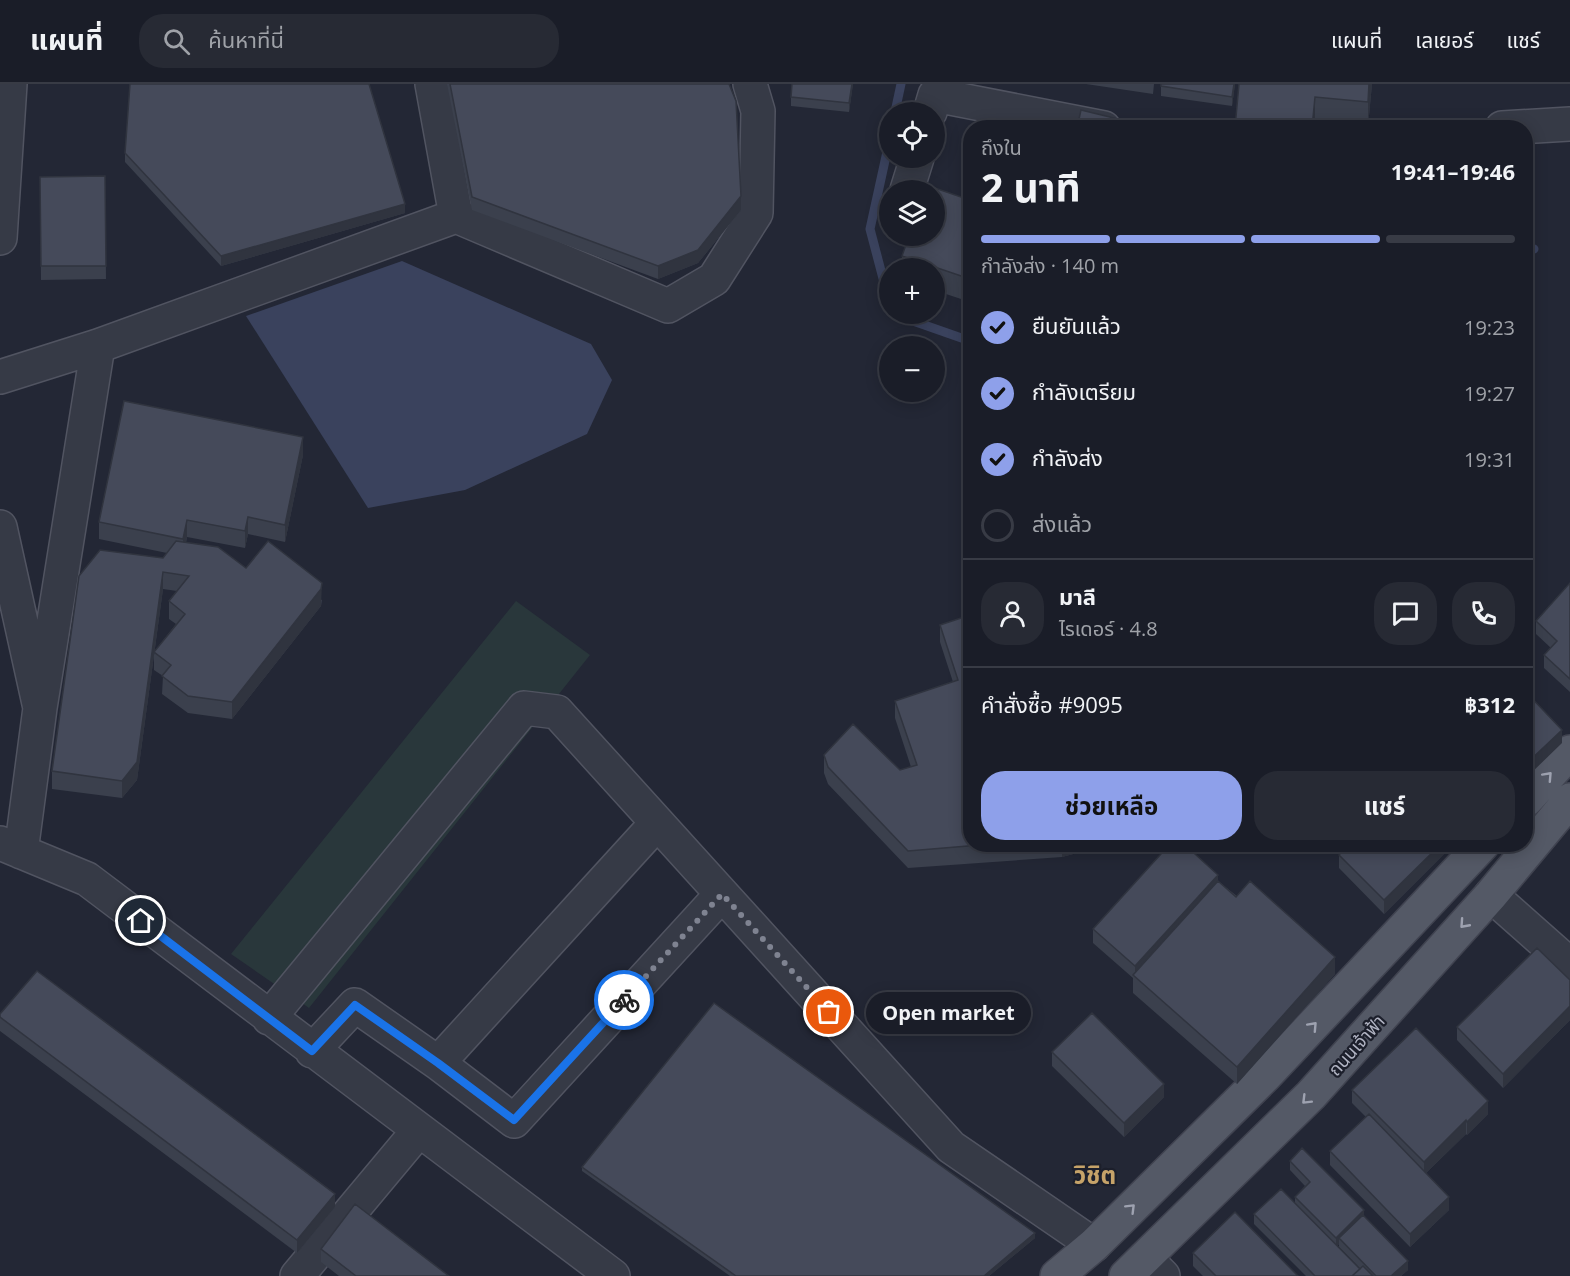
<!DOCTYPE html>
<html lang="th">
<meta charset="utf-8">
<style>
body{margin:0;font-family:"Open Sans","Noto Sans Thai",sans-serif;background:#272a34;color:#f1f3f6;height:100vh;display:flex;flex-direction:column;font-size:22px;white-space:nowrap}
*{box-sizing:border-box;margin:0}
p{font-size:20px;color:#9fa2a8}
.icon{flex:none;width:33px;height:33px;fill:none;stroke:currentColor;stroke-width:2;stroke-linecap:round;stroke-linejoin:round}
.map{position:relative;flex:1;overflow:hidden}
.sheet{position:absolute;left:963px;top:36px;width:570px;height:732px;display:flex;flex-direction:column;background:#1a1d28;border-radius:24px;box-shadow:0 3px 15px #0003,0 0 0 2px #383b45}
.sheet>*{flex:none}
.buttons{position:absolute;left:879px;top:18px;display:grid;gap:12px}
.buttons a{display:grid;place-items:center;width:66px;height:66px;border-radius:50%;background:#1a1d28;box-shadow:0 3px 15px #0003,0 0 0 2px #383b45;font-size:30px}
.pin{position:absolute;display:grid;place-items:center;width:51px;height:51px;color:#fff;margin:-26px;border:3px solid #fff;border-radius:50%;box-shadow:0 2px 6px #0007}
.courier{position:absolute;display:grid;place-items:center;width:60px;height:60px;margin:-30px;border:4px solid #1a73e8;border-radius:50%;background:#fff;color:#222;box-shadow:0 2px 8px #0007}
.bubble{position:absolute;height:42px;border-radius:21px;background:#1a1d28;box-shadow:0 3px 15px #0003,0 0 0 2px #383b45;font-size:20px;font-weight:700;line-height:42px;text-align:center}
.head em{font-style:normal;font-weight:700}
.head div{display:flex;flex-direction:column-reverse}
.head{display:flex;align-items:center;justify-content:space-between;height:102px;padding:0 18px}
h1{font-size:39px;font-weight:700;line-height:45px}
.bar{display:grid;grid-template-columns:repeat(4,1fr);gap:9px 6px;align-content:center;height:72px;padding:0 18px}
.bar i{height:8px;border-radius:4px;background:#383b45}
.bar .selected{background:#8ea0ea}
.bar p{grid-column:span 4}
.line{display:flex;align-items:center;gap:15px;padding:0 18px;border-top:2px solid #383b45}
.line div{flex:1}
.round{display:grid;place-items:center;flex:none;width:63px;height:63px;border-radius:24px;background:#272a34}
ol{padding:0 18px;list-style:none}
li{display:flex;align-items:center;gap:18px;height:66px}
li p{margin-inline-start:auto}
li .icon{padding:6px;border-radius:50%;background:#8ea0ea;color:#111;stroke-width:4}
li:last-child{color:#9fa2a8}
li i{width:33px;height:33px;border:3px solid #383b45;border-radius:50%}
.action{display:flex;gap:12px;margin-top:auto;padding:12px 18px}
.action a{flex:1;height:69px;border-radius:24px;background:#8ea0ea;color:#111;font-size:24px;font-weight:700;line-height:69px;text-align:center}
.action a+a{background:#272a34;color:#f1f3f6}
header{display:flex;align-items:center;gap:36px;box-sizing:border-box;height:84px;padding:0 30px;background:#1a1d28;border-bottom:2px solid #383b45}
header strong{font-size:28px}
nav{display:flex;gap:33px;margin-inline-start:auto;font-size:21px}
.search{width:420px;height:54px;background:#272a34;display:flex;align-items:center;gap:15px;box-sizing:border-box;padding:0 21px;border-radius:24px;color:#9fa2a8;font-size:22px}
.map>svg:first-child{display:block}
.green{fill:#29373b}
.water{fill:#3a425d}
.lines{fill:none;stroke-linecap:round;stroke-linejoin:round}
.stream{stroke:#3a425d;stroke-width:9}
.minor-casing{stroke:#515461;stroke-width:36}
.major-casing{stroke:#404350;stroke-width:36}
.minor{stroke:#363a46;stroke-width:33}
.major{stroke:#545966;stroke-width:33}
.wall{fill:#3b404d;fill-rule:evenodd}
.shaded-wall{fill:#30343f}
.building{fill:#454a5a;stroke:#30343f;stroke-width:1.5}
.oneway{stroke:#9ea2b0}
.done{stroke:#7f8391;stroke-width:6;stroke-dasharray:0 10.8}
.route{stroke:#1a73e8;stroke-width:8}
.labels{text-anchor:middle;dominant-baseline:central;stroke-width:4.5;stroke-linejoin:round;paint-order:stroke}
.street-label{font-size:18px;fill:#b1b4c3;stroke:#1c1f2b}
.district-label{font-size:24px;font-weight:bold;fill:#c6a369;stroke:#1c1f2b}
</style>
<header>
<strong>แผนที่</strong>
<div class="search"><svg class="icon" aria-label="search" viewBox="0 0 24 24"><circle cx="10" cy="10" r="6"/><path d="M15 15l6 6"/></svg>ค้นหาที่นี่</div>
<nav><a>แผนที่</a><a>เลเยอร์</a><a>แชร์</a></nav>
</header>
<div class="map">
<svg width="1570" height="1192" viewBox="0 0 1570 1192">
<rect width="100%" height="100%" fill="#232735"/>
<path class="green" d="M516,517L590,571L309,924L231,870Z"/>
<path class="water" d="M402,177L591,260L612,296L587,350L465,406L368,424L246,232Z"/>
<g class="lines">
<path class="stream" d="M895,28L901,0
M890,54L870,145L890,221
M1526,165H1534
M893,230L970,257"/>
<defs>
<path id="minor" d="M432,0L456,132
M930,28L935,11L1104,44
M1502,44L1570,40
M907,106L917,74
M0,154L10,0
M0,293L98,262L456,132L668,222L714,195L756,129L758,27L750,0
M0,443L40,624L21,768
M40,624L98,262
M0,759L87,795L613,1192
M1491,811L1570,881
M269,934L524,624L557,628L722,810
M312,967L355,921L438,979L514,1037L722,810L951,1063L1094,1161
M438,979L657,739
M1145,1174L1163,1192
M297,1192L419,1046"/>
<path id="major" d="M1526,716L1570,668
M1057,1192L1094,1161L1266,991L1483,760
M1126,1192L1311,1011L1491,811L1570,716"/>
</defs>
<use href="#minor" class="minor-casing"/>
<use href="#major" class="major-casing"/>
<use href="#minor" class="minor"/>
<use href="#major" class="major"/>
</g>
<path class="wall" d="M447,0H729L741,126L698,179L658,195L472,126Z
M853,0L849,28L791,22V13Z
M1086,0H1154L1153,10Z
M1161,0H1235L1232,22L1161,12Z
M1239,0H1372L1368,42L1315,37Z
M125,69L405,129L221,182L125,78Z
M105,92L106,195L41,196L40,93Z
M970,116V218L934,206V184H902V172Z
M303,371L285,458L248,450L245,464L187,453L186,459L322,516L321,522L232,635L188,629L162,610L163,592L154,586V568L176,540L169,535V517L177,507L163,505L137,696L122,714L52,705V687L167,469L99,455V438Z
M1570,499V608L1544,584V571L1551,564L1536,550V537Z
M970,531V760H1111L1062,773L908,784L828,700L824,689V671L900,686L911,683L895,634V617L953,598L940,558V541Z
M1349,760H1454L1384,830L1339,784V771Z
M1218,797L1335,890L1237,1000L1133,909V894L1093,859V845Z
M1570,896V936L1503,1004L1457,956V943Z
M0,930L335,1123L297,1169L0,947Z
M1052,968L1164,1013L1124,1053L1052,982Z
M1352,1006L1488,1030L1467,1051L1466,1050L1426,1089L1449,1126L1410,1163L1330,1081V1067L1366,1033L1352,1019Z
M1290,1077L1364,1132L1408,1186L1401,1192H1306L1254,1140V1130L1295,1119V1113L1305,1102L1290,1086ZM1339,1160V1163L1360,1184L1337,1162Z
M582,1083L1035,1154L989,1192H730L582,1087Z
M321,1165L449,1192H339L321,1178Z
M1193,1169L1298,1192H1203L1193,1182Z"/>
<path class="shaded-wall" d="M852,0H853L849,28V19Z
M1234,0H1235L1232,22V13Z
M1369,0H1372L1368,42V18Z
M1315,13V37L1314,44H1312Z
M741,112V126L698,179L658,195V182Z
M405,120V129L221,182V172Z
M303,353V371L285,458V441Z
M248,433V450L245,464V447Z
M187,436V453L183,472V455Z
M163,488V505L137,696L122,714V697Z
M322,499L321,522L232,635V618Z
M1562,646V659L1526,694V680Z
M1062,760H1111L1062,773Z
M1441,760H1454L1384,830V816Z
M1218,791V804L1135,893V882Z
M1335,873V890L1237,1000V983Z
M1570,922V936L1503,1004V990Z
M1164,1000V1013L1124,1053V1039Z
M1488,1017V1030L1467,1051V1038Z
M1466,1036V1050L1424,1091V1078Z
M335,1110V1123L297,1169V1156Z
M1449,1113V1126L1410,1163V1150Z
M1364,1126V1135L1339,1154V1160L1336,1163V1154Z
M1035,1149V1154L989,1192H984Z
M1408,1177V1186L1401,1192H1391Z"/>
<path class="building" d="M130,0H369L405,120L221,172L125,69Z
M450,0H729L736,17L741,112L698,166L658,182L472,113Z
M792,0H852L849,19L791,13Z
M1161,0H1234L1232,13L1161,2Z
M1239,0H1369L1368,18L1315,13L1312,44H1235Z
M1081,26L1155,44H1077Z
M105,92L106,182H41L40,93Z
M926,101L970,116V195L902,172L909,152H934V106H924Z
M124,317L303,353L285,441L248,433L245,447L187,436L183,455L99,438Z
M176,457L218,463L246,484L268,457L322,499L321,505L232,618L188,612L162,592L171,581L154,568L185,530L169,517L189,492L163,488L137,678L122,697L52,687L79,492L100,466L163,474Z
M1570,499V595L1544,571L1557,557L1536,537Z
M970,531V760H992L908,767L828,683L824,671L853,640L900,686L917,681L895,617L958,596L940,541Z
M1526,608L1562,646L1526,680Z
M1170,760H1184L1218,791L1135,882L1093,845Z
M1349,760H1441L1384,816L1339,771Z
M1218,797L1236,813L1250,797L1335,873L1237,983L1133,891Z
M1537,864L1570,896V922L1503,990L1457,943Z
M37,887L335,1110L297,1156L0,933V930Z
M714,919L1035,1149L984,1192H736L582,1083Z
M1092,929L1164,1000L1124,1039L1052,968Z
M1416,944L1488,1017L1467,1038L1466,1036L1424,1078L1352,1006Z
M1369,1030L1449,1113L1410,1150L1330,1067Z
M1302,1064L1364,1126L1336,1154L1295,1113L1310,1098L1290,1077Z
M1281,1105L1360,1185L1352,1192H1315L1254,1130Z
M355,1120L449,1192H356L321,1165Z
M1235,1128L1298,1192H1216L1193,1169Z
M1363,1131L1408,1177L1391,1192H1376L1339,1154Z
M1363,1182L1373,1192H1352Z"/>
<defs><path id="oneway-chevron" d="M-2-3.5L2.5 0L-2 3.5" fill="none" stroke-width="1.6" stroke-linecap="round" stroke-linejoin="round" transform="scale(1.5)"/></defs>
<g class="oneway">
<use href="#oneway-chevron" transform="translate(1548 692) rotate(-47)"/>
<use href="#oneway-chevron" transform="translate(1464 840) rotate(132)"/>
<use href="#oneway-chevron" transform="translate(1313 942) rotate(-47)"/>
<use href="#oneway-chevron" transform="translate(1306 1016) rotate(135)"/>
<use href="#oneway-chevron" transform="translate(1131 1124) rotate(-45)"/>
</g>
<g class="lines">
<path class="done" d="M624,916L722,810L829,928"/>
<path class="route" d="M141,837L312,967L355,921L438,979L514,1036L624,916"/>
</g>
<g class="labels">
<g class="street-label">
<text transform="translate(1356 961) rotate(-48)">ถนนเจ้าฟ้า</text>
</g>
<g class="district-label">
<text x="1095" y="1090">วิชิต</text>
</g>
</g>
</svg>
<div class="buttons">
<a><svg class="icon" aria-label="locate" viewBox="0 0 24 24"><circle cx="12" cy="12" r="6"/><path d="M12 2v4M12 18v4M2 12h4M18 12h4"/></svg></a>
<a><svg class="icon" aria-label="layers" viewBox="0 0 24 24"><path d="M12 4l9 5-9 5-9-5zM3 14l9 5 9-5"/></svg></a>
<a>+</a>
<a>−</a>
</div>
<div class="pin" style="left:829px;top:928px;background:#ea580c"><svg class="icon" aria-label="bag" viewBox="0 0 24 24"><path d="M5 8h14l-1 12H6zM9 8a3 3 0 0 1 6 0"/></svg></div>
<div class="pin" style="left:141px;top:837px;background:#1f2937"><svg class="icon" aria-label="home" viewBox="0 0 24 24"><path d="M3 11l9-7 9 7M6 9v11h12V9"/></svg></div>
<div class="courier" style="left:624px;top:916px"><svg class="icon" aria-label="bike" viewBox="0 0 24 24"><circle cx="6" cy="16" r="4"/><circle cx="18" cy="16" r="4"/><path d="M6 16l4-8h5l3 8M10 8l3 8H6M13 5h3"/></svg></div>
<div class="bubble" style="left:866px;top:908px;width:165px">Open market</div>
<section class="sheet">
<div class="head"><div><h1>2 นาที</h1><p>ถึงใน</p></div><em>19:41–19:46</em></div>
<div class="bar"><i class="selected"></i><i class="selected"></i><i class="selected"></i><i></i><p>กำลังส่ง · 140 m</p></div>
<ol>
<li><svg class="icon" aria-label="check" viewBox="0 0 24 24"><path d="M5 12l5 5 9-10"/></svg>ยืนยันแล้ว<p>19:23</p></li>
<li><svg class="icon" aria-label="check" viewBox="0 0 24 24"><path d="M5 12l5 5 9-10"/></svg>กำลังเตรียม<p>19:27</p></li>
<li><svg class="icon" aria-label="check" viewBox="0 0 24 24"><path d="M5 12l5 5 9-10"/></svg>กำลังส่ง<p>19:31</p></li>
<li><i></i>ส่งแล้ว</li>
</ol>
<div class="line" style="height:108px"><a class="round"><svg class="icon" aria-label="person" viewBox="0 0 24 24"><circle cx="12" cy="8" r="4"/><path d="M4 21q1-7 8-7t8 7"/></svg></a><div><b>มาลี</b><p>ไรเดอร์ · 4.8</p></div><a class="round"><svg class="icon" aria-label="chat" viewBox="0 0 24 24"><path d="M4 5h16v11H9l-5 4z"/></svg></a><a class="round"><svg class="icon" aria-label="phone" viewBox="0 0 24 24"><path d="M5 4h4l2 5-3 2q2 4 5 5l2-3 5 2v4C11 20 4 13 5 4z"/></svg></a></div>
<div class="line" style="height:78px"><div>คำสั่งซื้อ #9095</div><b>฿312</b></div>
<div class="action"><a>ช่วยเหลือ</a><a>แชร์</a></div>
</section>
</div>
